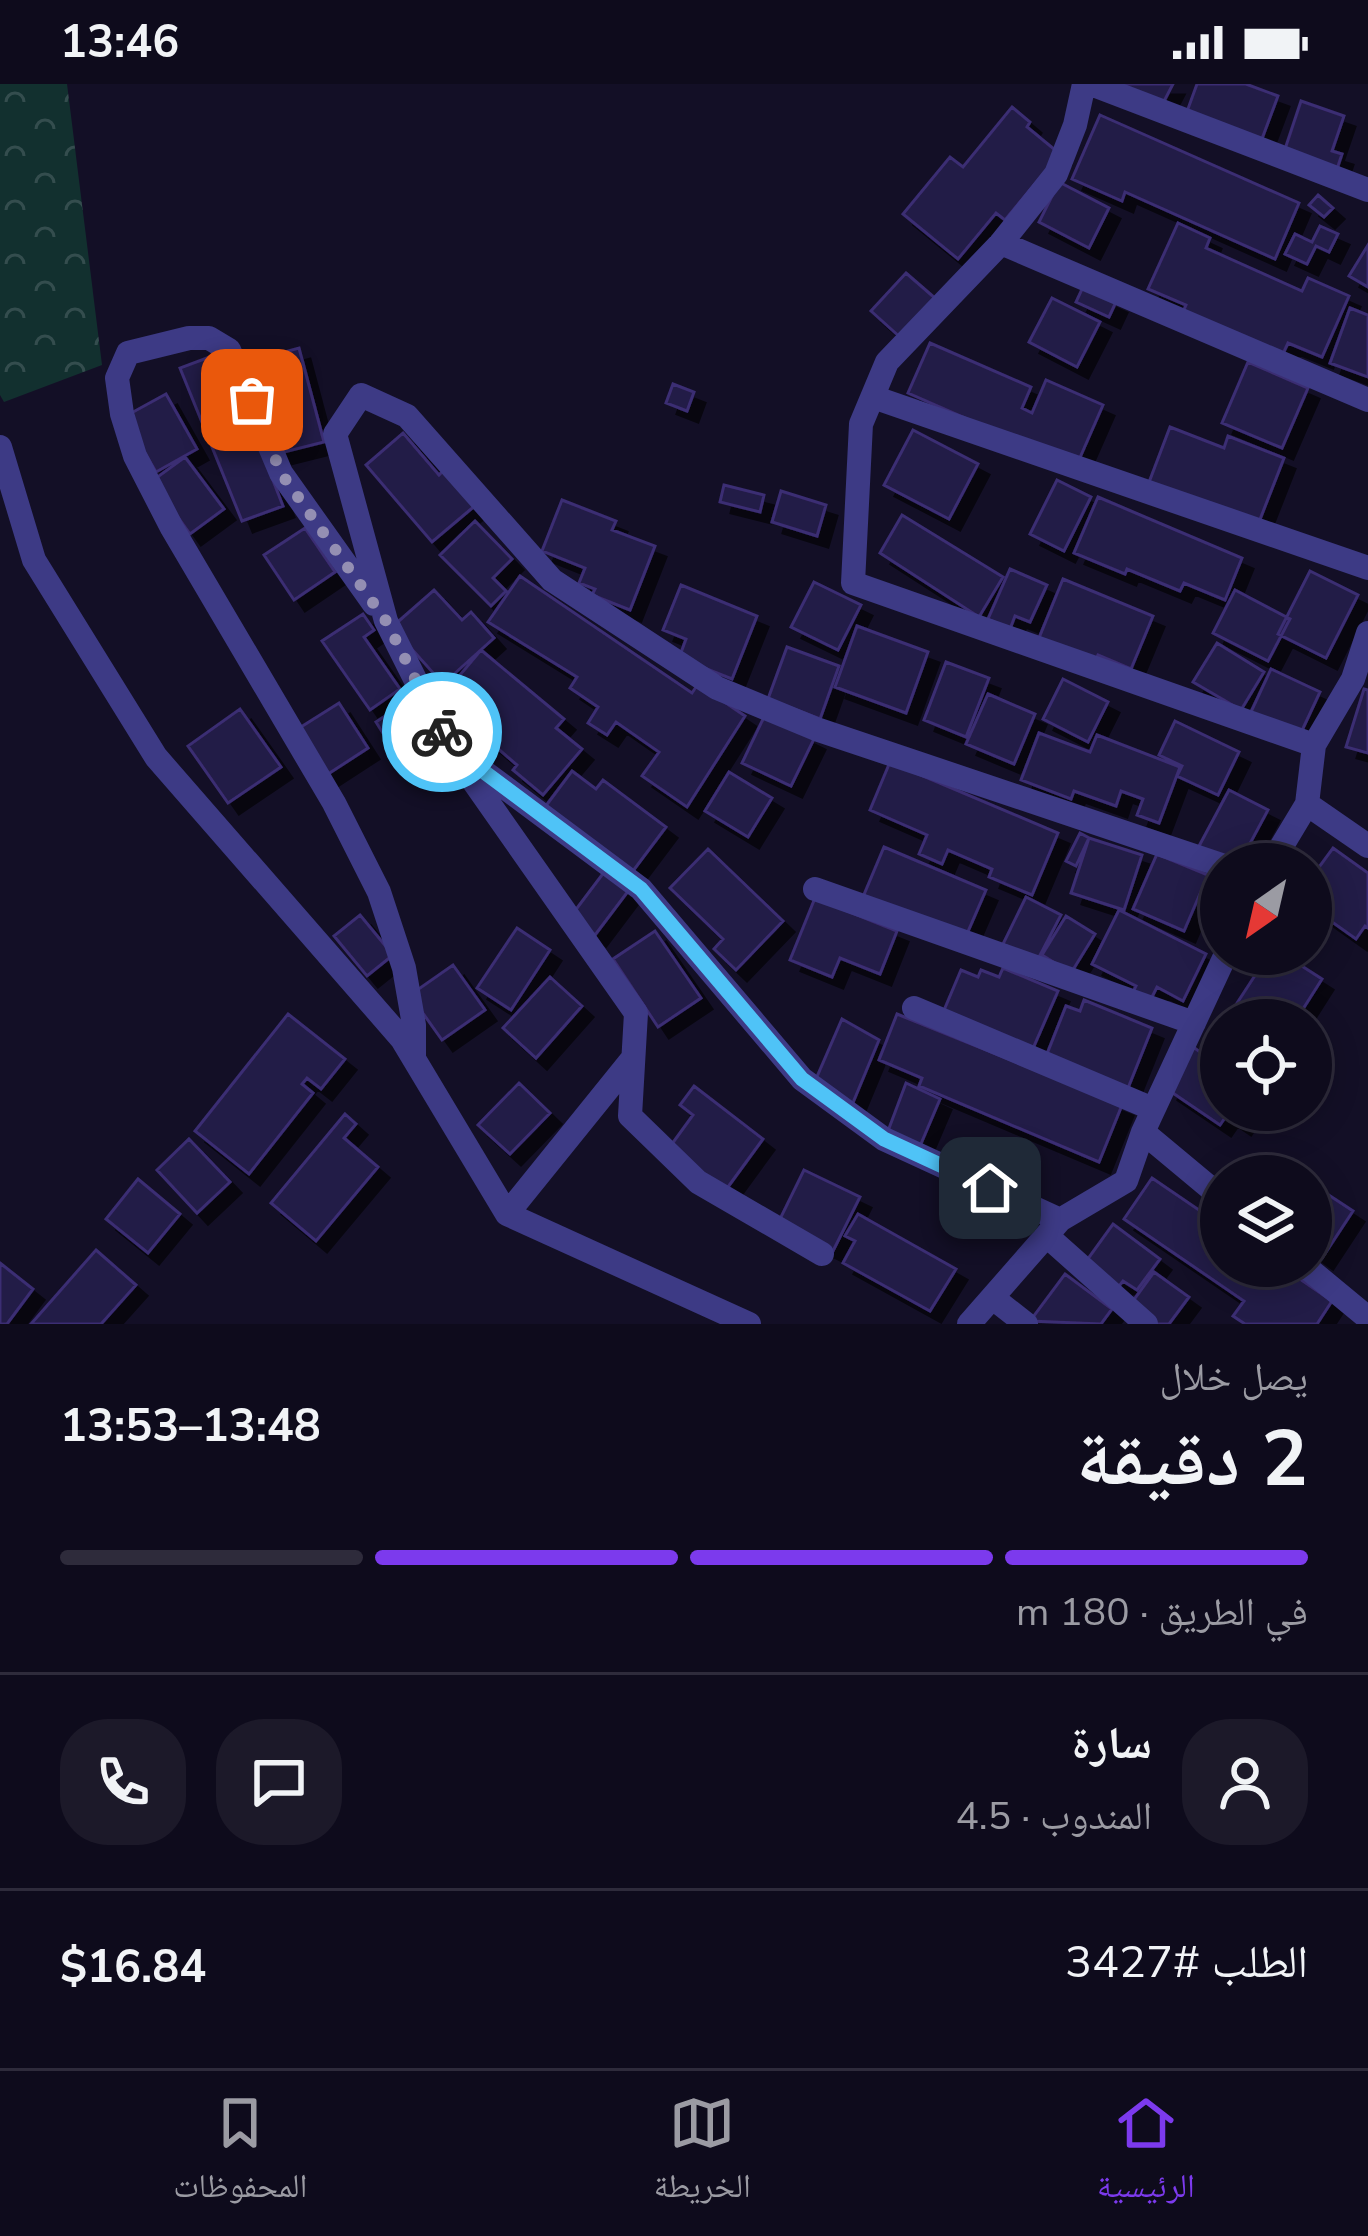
<!DOCTYPE html>
<html lang="ar">
<meta charset="utf-8">
<style>
body{margin:0;font-family:"Nunito Sans","Noto Naskh Arabic",sans-serif;background:#1c1929;color:#f1f3f6;direction:rtl;height:100vh;display:flex;flex-direction:column;font-size:45px;white-space:nowrap}
*{box-sizing:border-box;margin:0}
p{font-size:39px;color:#9b9ba3}
.icon{flex:none;width:66px;height:66px;fill:none;stroke:currentColor;stroke-width:2;stroke-linecap:round;stroke-linejoin:round}
.map{position:relative;height:1240px;overflow:hidden;direction:ltr}
.drawer{display:flex;flex-direction:column;background:#0e0b1c;flex:1}
.drawer>*{flex:none}
.needle{width:78px;rotate:214deg}
.fabs{position:absolute;left:1200px;top:759px;display:grid;gap:24px}
.fabs a{display:grid;place-items:center;width:132px;height:132px;border-radius:50%;background:#0e0b1c;box-shadow:0 6px 30px #0003,0 0 0 3px #2e2b3b;font-size:60px}
.pin{position:absolute;display:grid;place-items:center;width:102px;height:102px;color:#fff;margin:-51px;border-radius:24px;box-shadow:0 6px 18px #0006}
.courier{position:absolute;display:grid;place-items:center;width:120px;height:120px;margin:-60px;border:9px solid #4fc3f7;border-radius:50%;background:#fff;color:#222;box-shadow:0 3px 15px #0007}
.head em{font-style:normal;font-weight:700}
.head div{display:flex;flex-direction:column-reverse}
.head{display:flex;align-items:center;justify-content:space-between;height:204px;padding:0 60px}
h1{font-size:78px;font-weight:700;line-height:90px}
.bar{display:grid;grid-template-columns:repeat(4,1fr);gap:18px 12px;align-content:center;height:144px;padding:0 60px}
.bar i{height:15px;border-radius:9px;background:#2e2b3b}
.bar .current{background:#7c3aed}
.bar p{grid-column:span 4}
.line{display:flex;align-items:center;gap:30px;padding:0 60px;border-top:3px solid #2e2b3b}
.line div{flex:1}
.round{display:grid;place-items:center;flex:none;width:126px;height:126px;border-radius:48px;background:#1c1929}
.status{display:flex;justify-content:space-between;align-items:center;height:84px;padding:0 60px;background:#0e0b1c;direction:ltr}
.status svg{height:33px;fill:currentColor}
.menu{display:flex;justify-content:space-around;align-items:center;height:168px;border-top:3px solid #2e2b3b;background:#0e0b1c;font-size:33px;color:#9b9ba3}
.menu a{display:grid;justify-items:center;gap:6px}
.menu .current{color:#7c3aed}
.map>svg:first-child{display:block}
.forest{fill:url(#forest-crowns)}
.building{fill:#241b47;stroke:#3b2d73;stroke-width:3;filter:url(#shadow)}
.lines{fill:none;stroke-linecap:round;stroke-linejoin:round}
.street{stroke:#3d3a85;stroke-width:24}
.done{stroke:#948fb3;stroke-width:12;stroke-dasharray:0 21.6}
.route{stroke:#4fc3f7;stroke-width:15}
</style>
<div class="status"><b>13:46</b><svg viewBox="0 0 49 12"><path d="M0 12V9h3v3zM5 12V6h3v6zM10 12V3h3v9zM15 12V0h3v12zM26 1h20v11H26zM47 4h2v5h-2z"/></svg></div>
<div class="map">
<svg width="1368" height="1240" viewBox="0 0 1368 1240">
<defs>
<pattern id="forest-crowns" width="20" height="18" patternUnits="userSpaceOnUse" patternTransform="scale(3)"><rect width="20" height="18" fill="#12302f"/><path d="M2 6a3 3 0 1 1 6 0M12 15a3 3 0 1 1 6 0" fill="none" stroke="#344d4e"/></pattern>
<filter id="shadow"><feDropShadow dx="11" dy="11" stdDeviation="0" flood-color="#0009"/></filter>
</defs>
<rect width="100%" height="100%" fill="#130f26"/>
<path class="forest" d="M0,0H67L102,281L4,318L0,311Z"/>
<path class="building" d="M1118,0H1173L1161,23Z
M1197,0H1246L1278,12L1260,60L1185,33Z
M1301,17L1344,32L1332,67L1342,70L1335,91L1282,74Z
M1012,23L1030,38L1027,43L1060,70L1005,136L996,129L958,175L903,130L950,73L963,83Z
M1100,31L1299,119L1275,175L1125,108L1122,117L1072,95Z
M1059,98L1109,124L1089,164L1039,138Z
M1318,111L1333,124L1324,133L1309,121Z
M1178,139L1210,154L1206,164L1302,207L1308,194L1349,212L1322,273L1288,259L1282,272L1183,228L1186,221L1148,205Z
M1320,142L1338,150L1329,168L1316,162L1307,180L1285,170L1295,150L1312,158Z
M1368,161V203L1349,192Z
M906,189L936,215L901,254L871,227Z
M1083,203L1116,218L1109,233L1076,218Z
M1052,214L1100,238L1077,283L1029,258Z
M1350,224L1368,231V293L1330,279Z
M930,259L1031,303L1022,324L1032,329L1046,296L1103,321L1078,378L1022,359L908,309Z
M299,264L324,358L276,370L251,277Z
M223,268L283,422L242,437L180,284Z
M1248,278L1308,304L1282,364L1222,339Z
M673,300L694,308L687,327L666,319Z
M166,310L197,365L156,388L124,333Z
M1170,343L1224,364L1228,352L1284,374L1257,443L1148,401Z
M913,346L978,380L949,435L884,401Z
M403,349L439,391L446,384L477,420L432,458L366,381Z
M185,373L224,425L190,450L152,397Z
M1057,396L1091,413L1064,467L1030,450Z
M724,401L764,411L760,428L720,418Z
M781,407L826,421L817,452L772,438Z
M1098,413L1242,474L1225,516L1184,499L1180,507L1127,485L1125,490L1074,469Z
M562,416L616,437L612,446L655,462L630,526L592,511L595,505L579,499L585,484L542,467Z
M902,431L1003,493L979,533L880,469Z
M475,437L512,475L493,494L506,507L491,522L440,471Z
M305,444L335,488L294,516L264,471Z
M1010,485L1047,501L1030,538L1015,532L1010,545L988,535Z
M1310,487L1358,511L1326,574L1278,550Z
M520,492L692,609L698,600L745,632L687,723L642,692L659,668L616,638L607,651L588,639L598,623L570,604L577,593L488,538Z
M1063,495L1153,532L1131,585L1098,571L1095,577L1039,554Z
M814,498L861,521L838,566L791,543Z
M681,501L757,532L732,595L679,574L686,555L663,546Z
M434,506L462,536L471,528L494,554L443,600L392,543Z
M1235,506L1290,535L1268,577L1213,549Z
M363,530L374,546L364,553L400,605L370,626L322,557Z
M857,542L928,568L906,629L835,603Z
M1217,559L1264,588L1241,626L1193,598Z
M787,563L839,582L820,635L768,615Z
M481,566L564,635L556,644L582,665L543,711L513,686L517,681L474,644L478,639L444,610Z
M946,578L989,594L966,653L924,636Z
M1271,585L1320,608L1299,653L1250,630Z
M1063,595L1108,618L1088,658L1043,635Z
M1364,605L1368,606V669L1346,663Z
M988,610L1035,630L1014,680L966,660Z
M339,619L368,664L322,694L293,648Z
M404,620L432,665L412,677L403,661L394,667L376,638Z
M240,625L281,683L228,719L188,662Z
M765,631L814,655L791,702L742,679Z
M1175,637L1239,668L1218,711L1177,692L1182,682L1159,671Z
M1039,649L1090,668L1097,651L1180,683L1159,739L1137,731L1143,715L1121,707L1116,722L1074,707L1071,715L1021,696Z
M890,678L1058,749L1032,811L989,793L992,785L948,766L942,780L919,770L927,751L870,726Z
M572,687L596,705L603,696L666,743L633,787L545,723Z
M729,688L772,714L748,753L705,727Z
M1229,706L1268,726L1239,780H1227L1198,764Z
M1080,749L1089,754L1076,782L1066,777Z
M1089,754L1142,771L1124,826L1071,809Z
M884,763L986,806L966,852L863,813Z
M1333,764L1368,789V844L1365,842L1356,855L1311,823V794Z
M708,765L783,837L736,886L714,865L723,855L670,804Z
M1157,770L1208,791L1184,847L1133,825Z
M605,787L629,806L595,851L571,832Z
M1026,813L1061,831L1037,877L1003,860Z
M815,814L897,847L880,890L840,874L832,893L790,876Z
M1119,826L1206,870L1183,917L1157,903L1150,917L1133,908L1136,902L1092,880Z
M360,831L393,871L367,892L334,852Z
M1066,832L1095,850L1071,889L1042,871Z
M517,844L550,866L511,926L477,904Z
M655,847L701,914L658,943L613,875Z
M1269,870H1283L1322,895L1296,936H1226Z
M453,881L485,926L442,956L410,911Z
M1003,884L1058,907L1031,969L942,931L961,886L978,893L981,886L999,893Z
M550,893L582,922L536,974L503,944Z
M1084,916L1152,944L1126,1009L1045,975L1066,922L1080,927Z
M288,930L345,975L321,1005L307,994L302,1000L313,1009L249,1090L195,1047Z
M897,930L1122,1021L1099,1078L919,1002L922,994L879,976Z
M842,935L879,956L852,1021L816,995Z
M1220,945L1221,1026H1249L1240,1040L1227,1031L1220,1041L1167,1005L1193,963L1203,970Z
M519,999L550,1029L510,1070L478,1041Z
M906,999L940,1015L920,1062L888,1047Z
M694,1002L763,1055L725,1107L669,1064L693,1031L680,1021Z
M345,1030L356,1040L344,1054L378,1083L316,1157L271,1119Z
M189,1055L230,1098L197,1129L157,1086Z
M1272,1073L1289,1084L1283,1092H1259Z
M804,1086L860,1113L833,1167L778,1139Z
M1152,1094L1221,1141V1182H1281L1332,1217L1317,1240H1245L1233,1232L1244,1217L1124,1135Z
M138,1095L180,1130L148,1169L106,1135Z
M1315,1102L1353,1127L1322,1174L1311,1166V1108Z
M858,1130L956,1185L930,1227L843,1179L855,1157L845,1152Z
M1113,1140L1160,1175L1137,1206L1123,1197L1115,1207L1082,1183Z
M96,1166L136,1201L101,1240H31Z
M0,1179L33,1205L7,1240H0Z
M1154,1188L1189,1213L1169,1240H1156L1130,1221Z
M1065,1190L1112,1225L1101,1240L1030,1237Z"/>
<g class="lines">
<path class="street" d="M1084,0L1075,41L1056,90L1001,159L887,278L861,340L853,499L1314,661
M1091,0L1368,106
M1001,159L1368,316
M873,313L1368,484
M0,363L34,476L156,673L402,955L507,1130L749,1240
M374,520L281,389L229,266L209,254H189L128,269L117,294L122,330L135,372L172,444L334,719L379,808L404,884L414,941V975
M1368,549L1353,595L1314,661L1307,720L1368,762
M464,673L641,805L802,995L884,1055L1060,1136
M1271,780L1307,720
M815,805L1194,939
M914,924L1153,1025
M1221,1113L1143,1048L1226,870
M507,1130L633,974
M1047,1152L1146,1240
M822,1170L698,1098L630,1032L636,929L448,661L386,537L335,350L361,311L407,332L552,496L717,604L816,645L1221,781
M1305,1182L1368,1234
M993,1214L1026,1240
M969,1240L1060,1136L1126,1097L1143,1048"/>
</g>
<g class="lines">
<path class="done" d="M252,316L281,389L386,537L442,648"/>
<path class="route" d="M442,648L448,661L641,805L802,995L884,1055L990,1104"/>
</g>
</svg>
<div class="fabs">
<a><svg class="needle" viewBox="-14 -14 28 28"><path d="M0-13l5 13h-10z" fill="#e53935"/><path d="M0 13l5-13h-10z" fill="#9b9ba3"/></svg></a>
<a><svg class="icon" aria-label="locate" viewBox="0 0 24 24"><circle cx="12" cy="12" r="6"/><path d="M12 2v4M12 18v4M2 12h4M18 12h4"/></svg></a>
<a><svg class="icon" aria-label="layers" viewBox="0 0 24 24"><path d="M12 4l9 5-9 5-9-5zM3 14l9 5 9-5"/></svg></a>
</div>
<div class="pin" style="left:252px;top:316px;background:#ea580c"><svg class="icon" aria-label="bag" viewBox="0 0 24 24"><path d="M5 8h14l-1 12H6zM9 8a3 3 0 0 1 6 0"/></svg></div>
<div class="pin" style="left:990px;top:1104px;background:#1f2937"><svg class="icon" aria-label="home" viewBox="0 0 24 24"><path d="M3 11l9-7 9 7M6 9v11h12V9"/></svg></div>
<div class="courier" style="left:442px;top:648px"><svg class="icon" aria-label="bike" viewBox="0 0 24 24"><circle cx="6" cy="16" r="4"/><circle cx="18" cy="16" r="4"/><path d="M6 16l4-8h5l3 8M10 8l3 8H6M13 5h3"/></svg></div>
</div>
<section class="drawer">
<div class="head"><div><h1>2 دقيقة</h1><p>يصل خلال</p></div><em>13:48–13:53</em></div>
<div class="bar"><i class="current"></i><i class="current"></i><i class="current"></i><i></i><p>في الطريق · 180 m</p></div>
<div class="line" style="height:216px"><a class="round"><svg class="icon" aria-label="person" viewBox="0 0 24 24"><circle cx="12" cy="8" r="4"/><path d="M4 21q1-7 8-7t8 7"/></svg></a><div><b>سارة</b><p>المندوب · 4.5</p></div><a class="round"><svg class="icon" aria-label="chat" viewBox="0 0 24 24"><path d="M4 5h16v11H9l-5 4z"/></svg></a><a class="round"><svg class="icon" aria-label="phone" viewBox="0 0 24 24"><path d="M5 4h4l2 5-3 2q2 4 5 5l2-3 5 2v4C11 20 4 13 5 4z"/></svg></a></div>
<div class="line" style="height:156px"><div>الطلب #3427</div><b>$16.84</b></div>
</section>
<nav class="menu">
<a class="current"><svg class="icon" aria-label="home" viewBox="0 0 24 24"><path d="M3 11l9-7 9 7M6 9v11h12V9"/></svg>الرئيسية</a>
<a><svg class="icon" aria-label="map" viewBox="0 0 24 24"><path d="M3 6l6-2 6 2 6-2v14l-6 2-6-2-6 2zM9 4v14M15 6v14"/></svg>الخريطة</a>
<a><svg class="icon" aria-label="saved" viewBox="0 0 24 24"><path d="M7 4h10v16l-5-4-5 4z"/></svg>المحفوظات</a>
</nav>
